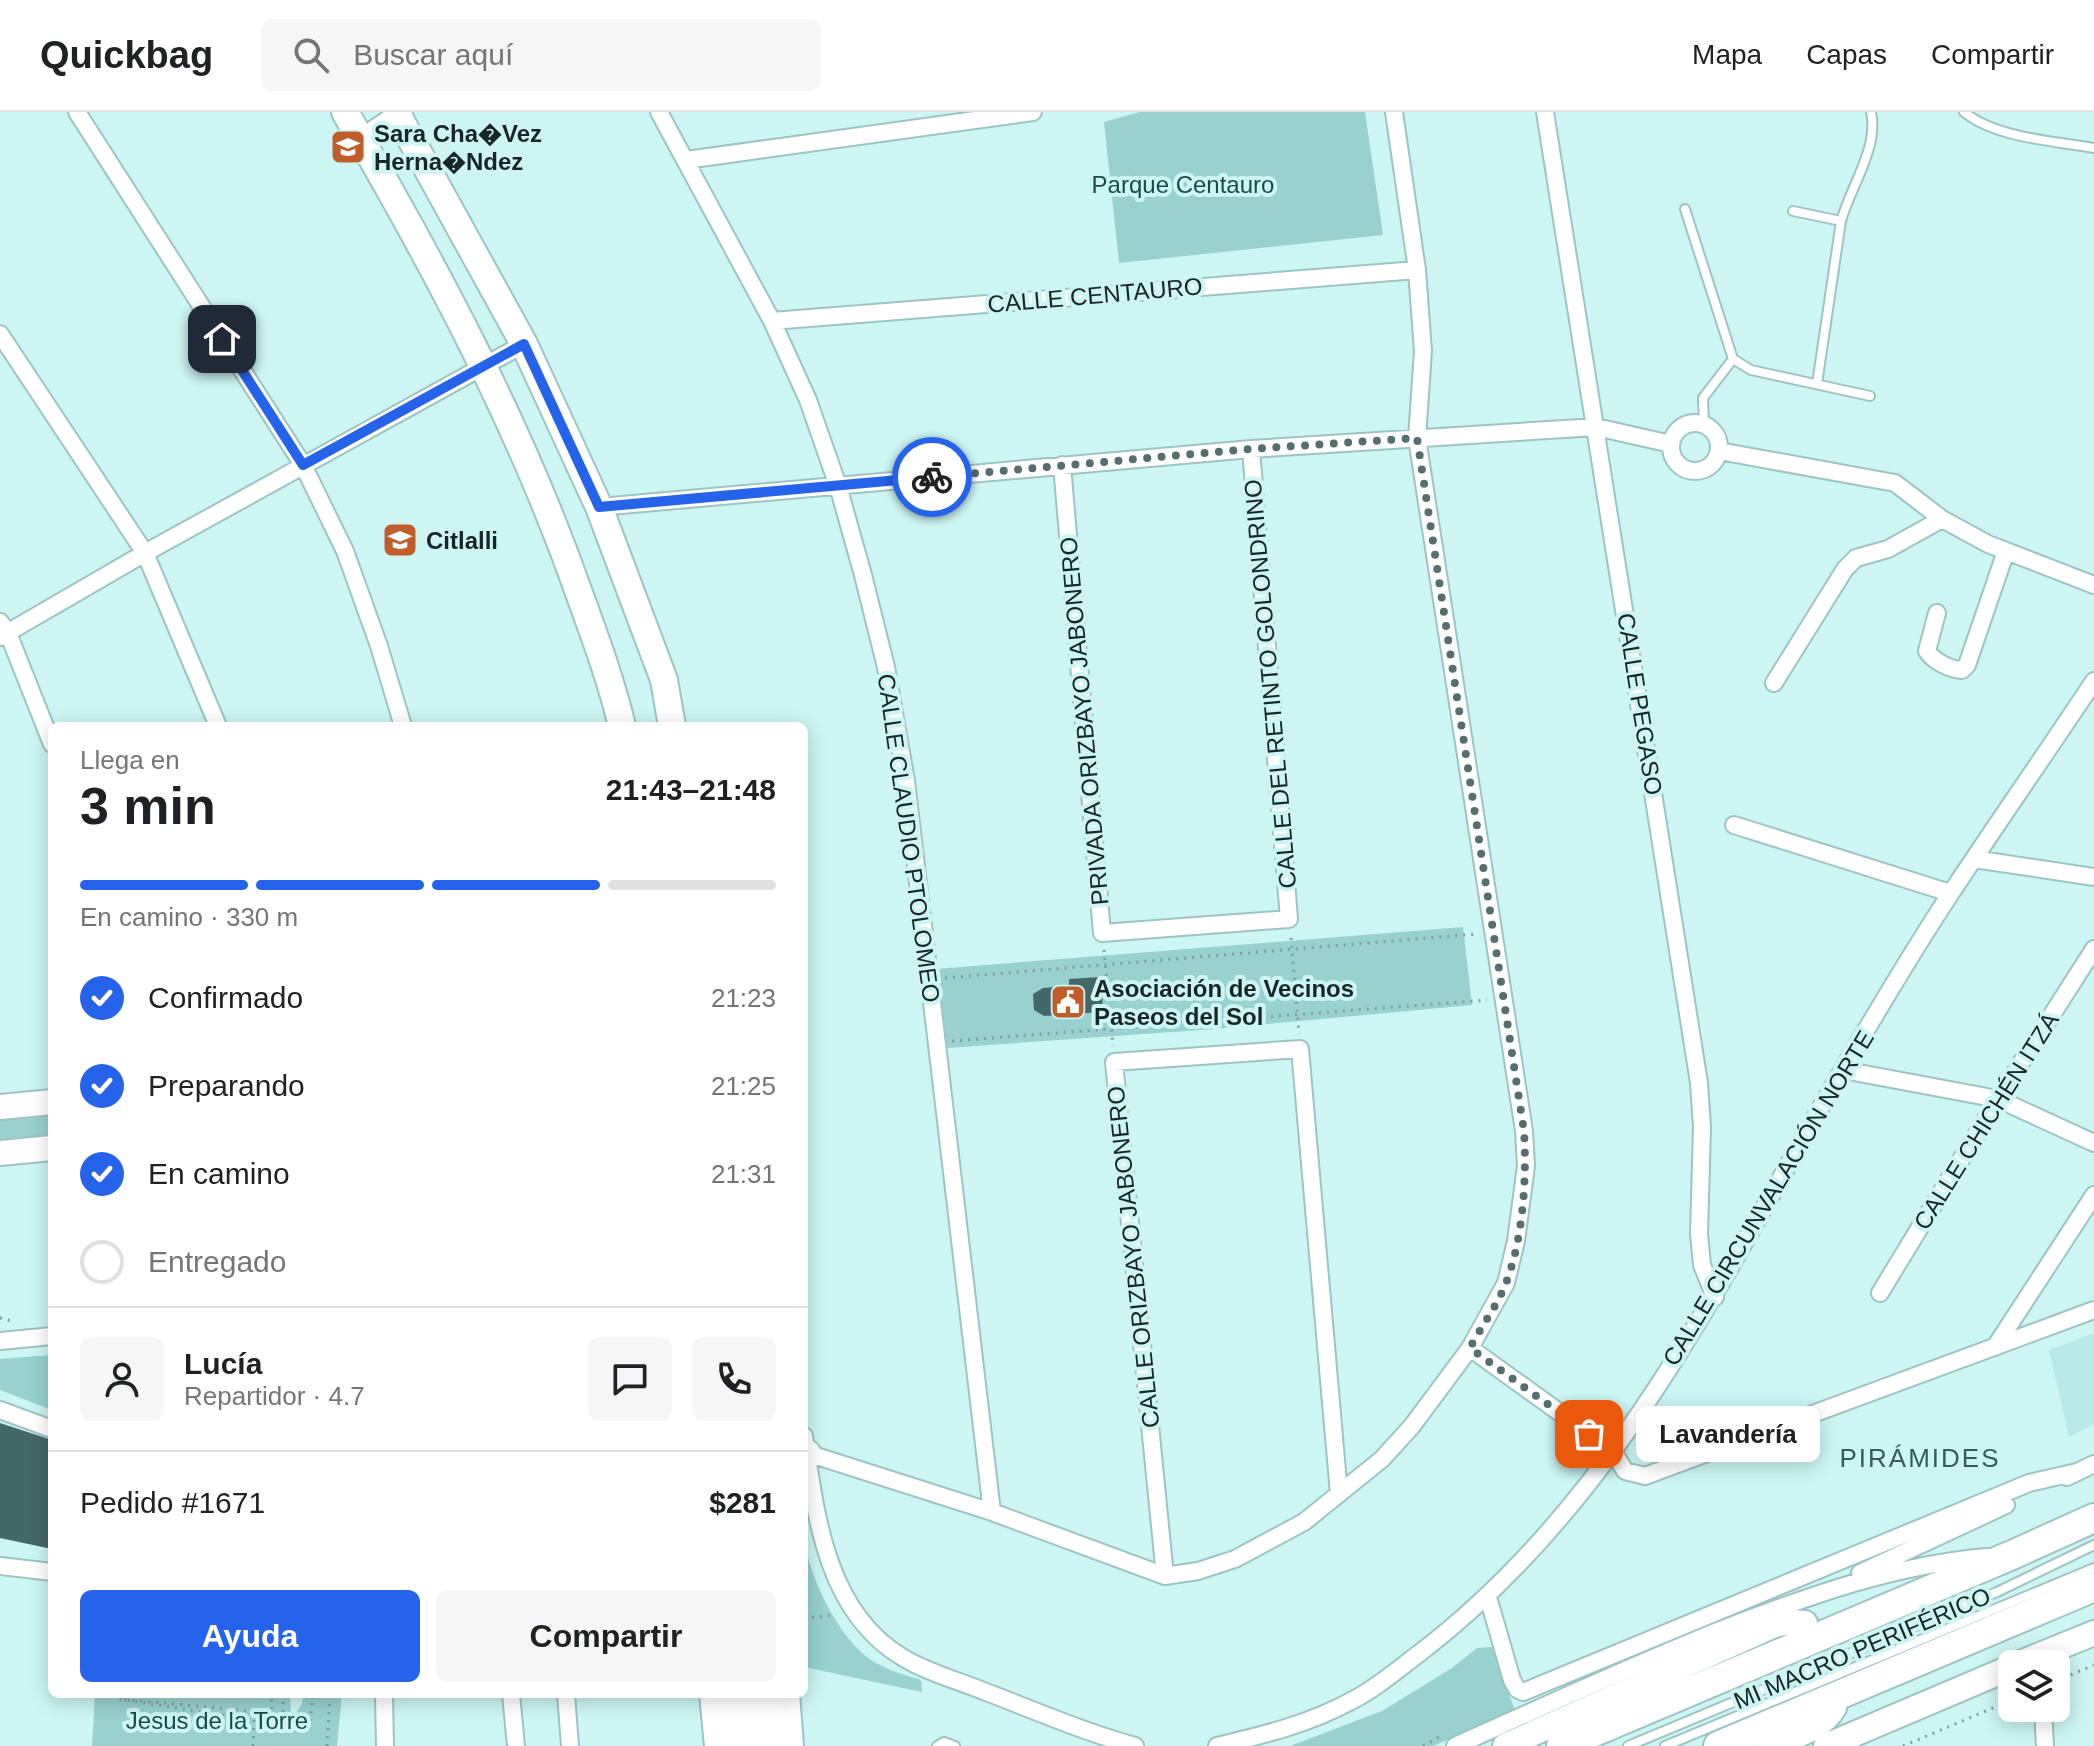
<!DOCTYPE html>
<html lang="es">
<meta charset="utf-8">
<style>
body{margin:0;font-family:Helvetica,sans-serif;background:#f6f6f6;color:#202124;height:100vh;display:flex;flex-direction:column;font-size:30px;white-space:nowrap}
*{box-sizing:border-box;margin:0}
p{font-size:26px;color:#757577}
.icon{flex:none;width:44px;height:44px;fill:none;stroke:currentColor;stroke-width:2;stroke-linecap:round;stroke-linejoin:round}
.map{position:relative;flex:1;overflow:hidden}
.drawer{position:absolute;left:48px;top:610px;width:760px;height:976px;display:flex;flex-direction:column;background:#fff;border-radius:12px;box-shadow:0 4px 20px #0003}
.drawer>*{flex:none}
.buttons{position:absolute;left:1998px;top:1538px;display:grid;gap:16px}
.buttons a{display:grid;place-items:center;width:72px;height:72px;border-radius:12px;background:#fff;box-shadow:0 4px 20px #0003;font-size:40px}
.pin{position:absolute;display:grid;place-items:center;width:68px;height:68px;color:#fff;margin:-34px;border-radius:16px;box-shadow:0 4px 12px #0006}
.courier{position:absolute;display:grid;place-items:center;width:80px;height:80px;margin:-40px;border:6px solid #2563eb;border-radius:50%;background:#fff;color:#222;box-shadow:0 2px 10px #0007}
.bubble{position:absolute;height:56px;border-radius:12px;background:#fff;box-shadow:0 4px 20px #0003;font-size:26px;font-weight:600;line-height:56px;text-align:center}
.overview em{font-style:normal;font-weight:600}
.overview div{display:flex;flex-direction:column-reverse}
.overview{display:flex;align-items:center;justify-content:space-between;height:136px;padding:0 32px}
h1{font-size:52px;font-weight:600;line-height:60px}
.bar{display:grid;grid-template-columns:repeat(4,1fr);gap:12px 8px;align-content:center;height:96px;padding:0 32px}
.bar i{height:10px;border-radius:6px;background:#e0e0e0}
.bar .current{background:#2563eb}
.bar p{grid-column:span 4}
.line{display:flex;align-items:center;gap:20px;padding:0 32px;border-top:2px solid #e0e0e0}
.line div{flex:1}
.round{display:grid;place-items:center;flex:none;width:84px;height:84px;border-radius:12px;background:#f6f6f6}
ol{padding:0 32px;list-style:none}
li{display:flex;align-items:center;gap:24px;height:88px}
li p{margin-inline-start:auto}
li .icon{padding:8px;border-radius:50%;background:#2563eb;color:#fff;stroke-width:4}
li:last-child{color:#757577}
li i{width:44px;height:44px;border:4px solid #e0e0e0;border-radius:50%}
.primary-button{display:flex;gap:16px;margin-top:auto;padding:16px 32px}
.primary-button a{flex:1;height:92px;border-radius:12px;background:#2563eb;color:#fff;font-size:32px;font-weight:600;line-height:92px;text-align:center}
.primary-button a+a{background:#f6f6f6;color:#202124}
header{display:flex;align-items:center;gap:48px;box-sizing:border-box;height:112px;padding:0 40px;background:#fff;border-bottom:2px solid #e0e0e0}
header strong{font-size:38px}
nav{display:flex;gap:44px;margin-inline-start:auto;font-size:28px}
.search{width:560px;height:72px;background:#f6f6f6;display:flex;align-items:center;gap:20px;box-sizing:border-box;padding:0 28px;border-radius:12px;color:#757577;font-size:30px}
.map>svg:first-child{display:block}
.built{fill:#b8e9e8}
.green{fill:#98d1d0}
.building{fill:#436867}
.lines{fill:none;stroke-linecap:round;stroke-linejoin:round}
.secondary-tunnel{stroke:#a8ccca;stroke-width:24;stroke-dasharray:24 12;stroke-linecap:butt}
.service-casing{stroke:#9dc4c3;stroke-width:12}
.minor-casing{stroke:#9dc4c3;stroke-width:20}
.tertiary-casing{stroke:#9dc4c3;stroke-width:24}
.secondary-casing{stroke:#9dc4c3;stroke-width:28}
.primary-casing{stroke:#9dc4c3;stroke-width:30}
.trunk-casing{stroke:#9dc4c3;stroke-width:32}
.path{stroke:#809e9d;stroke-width:3;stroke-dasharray:2 6;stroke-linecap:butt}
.service{stroke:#fff;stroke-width:8}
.minor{stroke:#fff;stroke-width:16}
.tertiary{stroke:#fff;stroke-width:20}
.secondary{stroke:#fff;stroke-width:24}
.primary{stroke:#fff;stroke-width:26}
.trunk{stroke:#fff;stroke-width:28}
.done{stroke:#566e6e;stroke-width:8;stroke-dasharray:0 14.4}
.route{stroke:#2563eb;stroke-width:10}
.labels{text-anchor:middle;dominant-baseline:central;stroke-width:8;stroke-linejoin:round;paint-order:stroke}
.poi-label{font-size:24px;font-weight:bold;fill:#172626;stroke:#ccf5f3;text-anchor:start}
.park-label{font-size:24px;fill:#184c4b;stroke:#ccf5f3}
.street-label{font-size:24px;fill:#172626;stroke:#ccf5f3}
.neighbourhood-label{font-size:26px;letter-spacing:2px;fill:#375b5a;stroke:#ccf5f3}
</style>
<header>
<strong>Quickbag</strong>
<div class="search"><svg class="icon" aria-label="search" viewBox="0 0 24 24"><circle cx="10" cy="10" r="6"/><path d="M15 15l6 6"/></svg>Buscar aquí</div>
<nav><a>Mapa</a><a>Capas</a><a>Compartir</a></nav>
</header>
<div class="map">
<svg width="2094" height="1634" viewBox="0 0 2094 1634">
<rect width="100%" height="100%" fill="#ccf5f3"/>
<path class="built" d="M2094,1221V1312L2069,1325L2049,1238Z"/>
<path class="green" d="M1140,0H1365L1383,123L1119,151L1104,10Z
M1463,815L1472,893L1214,917L947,936L936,857Z
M52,1002V1023L0,1028V1007Z
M52,1243V1298L0,1278V1247Z
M804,1430C812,1470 842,1535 880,1553C893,1560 908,1564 921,1568L922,1580L804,1555Z
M1492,1535L1515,1599L1433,1634H1290L1382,1599L1452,1556L1477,1536Z
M95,1582H290L291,1608L302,1592L303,1582H342L337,1634H92Z"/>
<path class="building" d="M1101,865L1103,900L1044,904L1034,898L1033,882L1043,876L1069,874V867Z
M0,1311L52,1328V1437L0,1426Z"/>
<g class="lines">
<path class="secondary-tunnel" d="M1809,1514C1834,1531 1844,1561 1836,1590"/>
<defs>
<path id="service" d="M1964,0C1995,26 2055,29 2094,36
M1685,97L1733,247L1751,258L1870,284
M1793,99L1841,109
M1817,272L1841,109C1851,74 1879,35 1871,0
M1704,312L1703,286L1733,247
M937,1634L944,1630L955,1634
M1628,1634L1997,1480L2094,1433
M1665,1634L2094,1456"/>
<path id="minor" d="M77,0L303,353L345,439L379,534L403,614
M659,0L772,209L808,288L838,374L863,463L886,555L906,669L992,1400
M1545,0L1699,971L1702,1015L1699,1122L1702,1153L1715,1185
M686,48L1033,0
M772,209L1417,158
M0,222L145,441L218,614
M1671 335a24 24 0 1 1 48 0a24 24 0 1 1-48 0Z
M1719,339L1895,371L1942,407L1988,432L2094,473
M1062,353L1102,821L1289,807L1251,337
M599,395L1251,337L1596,315L1671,332
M1937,501L1927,539C1933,549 1951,558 1962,558L1967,553L2006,439
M0,510L8,521L52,632
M0,525L145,441L524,232
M1774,571L1845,457L1856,446L1888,437L1942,407
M1734,713L1950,781
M1974,747L2094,765
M1843,958L1998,987L2094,1031
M1880,1181L1998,987L2094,837
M0,1229L52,1224
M1995,1235L2094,1083
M1470,1236L1613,1339L1625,1359L1645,1364L2094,1198
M0,1298L52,1317
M804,1324C816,1404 826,1499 902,1545C926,1560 959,1569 986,1580C1036,1599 1084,1620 1135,1634
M807,1341L992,1400L1165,1464L1198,1459L1235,1447L1304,1410L1382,1347L1412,1314L1470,1236L1506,1171L1516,1129L1526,1054L1524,1019L1417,326L1423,239L1417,158L1394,0
M2067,1365L2094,1352
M0,1454L52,1460
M1860,1461L2006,1393
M1165,1464L1114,950L1300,937L1339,1382
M1488,1485L1512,1568L1517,1577L1523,1580L2029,1371L2077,1360
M384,1582L385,1634
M511,1582L516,1634
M566,1582L570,1634
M2043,1596L2045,1634
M1217,1634C1263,1623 1309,1612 1351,1589C1377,1576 1398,1557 1421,1540C1619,1388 1720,1167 1843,957C1878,898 1913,838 1951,781C1998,710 2047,640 2094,569
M1455,1634C1544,1594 1633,1553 1723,1517C1808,1484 1894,1453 1987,1445"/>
<path id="tertiary" d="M361,28L402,0"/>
<path id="secondary" d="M0,995L52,990
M0,1041L52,1036
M2018,1552L2094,1521
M1505,1634L1777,1512L1791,1510L1805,1511
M1767,1634C1791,1625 1820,1619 1834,1596
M1826,1634L2012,1555"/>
<path id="primary" d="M345,0C435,154 520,313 579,481C595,525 611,568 622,614
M396,0L524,232L599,395L664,568L672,614
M804,1344L807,1341
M713,1582L718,1634
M739,1582L744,1634
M763,1582L768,1634
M786,1582L790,1634"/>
<path id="trunk" d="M1561,1634L2012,1443L2094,1406
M1718,1634L2094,1475"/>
</defs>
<use href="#service" class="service-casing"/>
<use href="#minor" class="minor-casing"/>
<use href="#tertiary" class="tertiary-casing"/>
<use href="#secondary" class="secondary-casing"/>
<use href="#primary" class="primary-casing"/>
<use href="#trunk" class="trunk-casing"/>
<path class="path" d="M1291,826L1299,922
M1104,838L1113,934
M945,866L1476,822
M952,929L1487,888
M0,1206L12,1209
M804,1506L836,1503
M2056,1569L2094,1553
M283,1582V1605L294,1618H309L313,1582
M253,1634L254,1608L119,1587L272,1601L271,1582
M327,1634L330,1582
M1423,1634L1439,1625
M1903,1634L2012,1588"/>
<use href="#service" class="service"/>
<use href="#minor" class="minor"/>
<use href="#tertiary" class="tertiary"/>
<use href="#secondary" class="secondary"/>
<use href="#primary" class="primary"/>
<use href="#trunk" class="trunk"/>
</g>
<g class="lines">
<path class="done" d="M932,365L1251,337L1417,326L1524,1019C1527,1066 1523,1127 1506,1171C1497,1194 1481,1215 1470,1236L1589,1322"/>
<path class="route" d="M222,227L303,353L524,232L599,395L932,365"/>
</g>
<defs>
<symbol id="school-square" viewBox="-11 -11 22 22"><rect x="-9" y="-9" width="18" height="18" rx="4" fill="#c15c2b" stroke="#ccf5f3"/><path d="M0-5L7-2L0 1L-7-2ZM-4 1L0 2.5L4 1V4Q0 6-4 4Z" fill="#fff"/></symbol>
<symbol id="civic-square" viewBox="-11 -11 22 22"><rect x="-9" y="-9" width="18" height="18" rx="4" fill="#c15c2b" stroke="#ccf5f3"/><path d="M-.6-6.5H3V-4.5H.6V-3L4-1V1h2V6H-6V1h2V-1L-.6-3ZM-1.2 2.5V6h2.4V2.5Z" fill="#fff"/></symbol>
</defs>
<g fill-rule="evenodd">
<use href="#school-square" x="328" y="15" width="40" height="40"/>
<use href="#school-square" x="380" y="408" width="40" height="40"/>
<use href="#civic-square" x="1048" y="870" width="40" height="40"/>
</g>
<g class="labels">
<g class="poi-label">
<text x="374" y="21">Sara Cha�Vez<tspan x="374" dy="28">Herna�Ndez</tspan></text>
<text x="426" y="428">Citlalli</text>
<text x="1094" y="876">Asociación de Vecinos<tspan x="1094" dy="28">Paseos del Sol</tspan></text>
</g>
<g class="park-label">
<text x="1183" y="72">Parque Centauro</text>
<text x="217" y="1608">Jesus de la Torre</text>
</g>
<g class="street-label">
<text transform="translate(1095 183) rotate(-5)">CALLE CENTAURO</text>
<text transform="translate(1270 572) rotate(-95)">CALLE DEL RETINTO GOLONDRINO</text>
<text transform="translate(1640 592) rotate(81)">CALLE PEGASO</text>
<text transform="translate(1084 609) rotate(-95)">PRIVADA ORIZBAYO JABONERO</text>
<text transform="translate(909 726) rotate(82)">CALLE CLAUDIO PTOLOMEO</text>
<text transform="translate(1986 1009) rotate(-58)">CALLE CHICHÉN ITZÁ</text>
<text transform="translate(1768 1086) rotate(-59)">CALLE CIRCUNVALACIÓN NORTE</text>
<text transform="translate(1133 1145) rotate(-96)">CALLE ORIZBAYO JABONERO</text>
<text transform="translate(1862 1536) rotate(-23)">MI MACRO PERIFÉRICO</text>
</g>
<g class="neighbourhood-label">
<text x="1920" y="1346">PIRÁMIDES</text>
</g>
</g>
</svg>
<div class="buttons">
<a><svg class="icon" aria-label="layers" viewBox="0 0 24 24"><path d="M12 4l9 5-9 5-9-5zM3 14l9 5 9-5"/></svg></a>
</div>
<div class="pin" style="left:1589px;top:1322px;background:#ea580c"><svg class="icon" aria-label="bag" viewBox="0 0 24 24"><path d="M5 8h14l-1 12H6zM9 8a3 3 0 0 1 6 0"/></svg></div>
<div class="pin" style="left:222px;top:227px;background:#1f2937"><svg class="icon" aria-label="home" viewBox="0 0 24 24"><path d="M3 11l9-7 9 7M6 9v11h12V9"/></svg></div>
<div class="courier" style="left:932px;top:365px"><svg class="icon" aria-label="bike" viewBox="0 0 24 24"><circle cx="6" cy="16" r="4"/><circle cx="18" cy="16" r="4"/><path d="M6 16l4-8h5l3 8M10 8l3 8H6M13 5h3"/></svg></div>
<div class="bubble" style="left:1636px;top:1294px;width:184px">Lavandería</div>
<section class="drawer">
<div class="overview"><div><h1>3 min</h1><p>Llega en</p></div><em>21:43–21:48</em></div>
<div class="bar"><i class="current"></i><i class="current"></i><i class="current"></i><i></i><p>En camino · 330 m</p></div>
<ol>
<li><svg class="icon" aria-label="check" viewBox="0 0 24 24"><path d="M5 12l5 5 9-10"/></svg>Confirmado<p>21:23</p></li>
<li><svg class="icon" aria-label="check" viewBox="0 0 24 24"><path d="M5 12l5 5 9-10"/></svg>Preparando<p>21:25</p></li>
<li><svg class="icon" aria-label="check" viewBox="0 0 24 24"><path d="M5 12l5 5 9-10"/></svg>En camino<p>21:31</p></li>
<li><i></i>Entregado</li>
</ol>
<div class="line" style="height:144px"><a class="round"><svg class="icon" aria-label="person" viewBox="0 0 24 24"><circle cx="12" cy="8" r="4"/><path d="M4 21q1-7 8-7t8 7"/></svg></a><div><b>Lucía</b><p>Repartidor · 4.7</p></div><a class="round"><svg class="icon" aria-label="chat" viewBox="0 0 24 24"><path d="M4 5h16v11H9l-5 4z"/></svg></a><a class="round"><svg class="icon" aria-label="phone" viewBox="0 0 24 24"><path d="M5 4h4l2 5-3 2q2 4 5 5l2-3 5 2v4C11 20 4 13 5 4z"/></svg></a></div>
<div class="line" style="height:104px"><div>Pedido #1671</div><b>$281</b></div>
<div class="primary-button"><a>Ayuda</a><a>Compartir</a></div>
</section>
</div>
